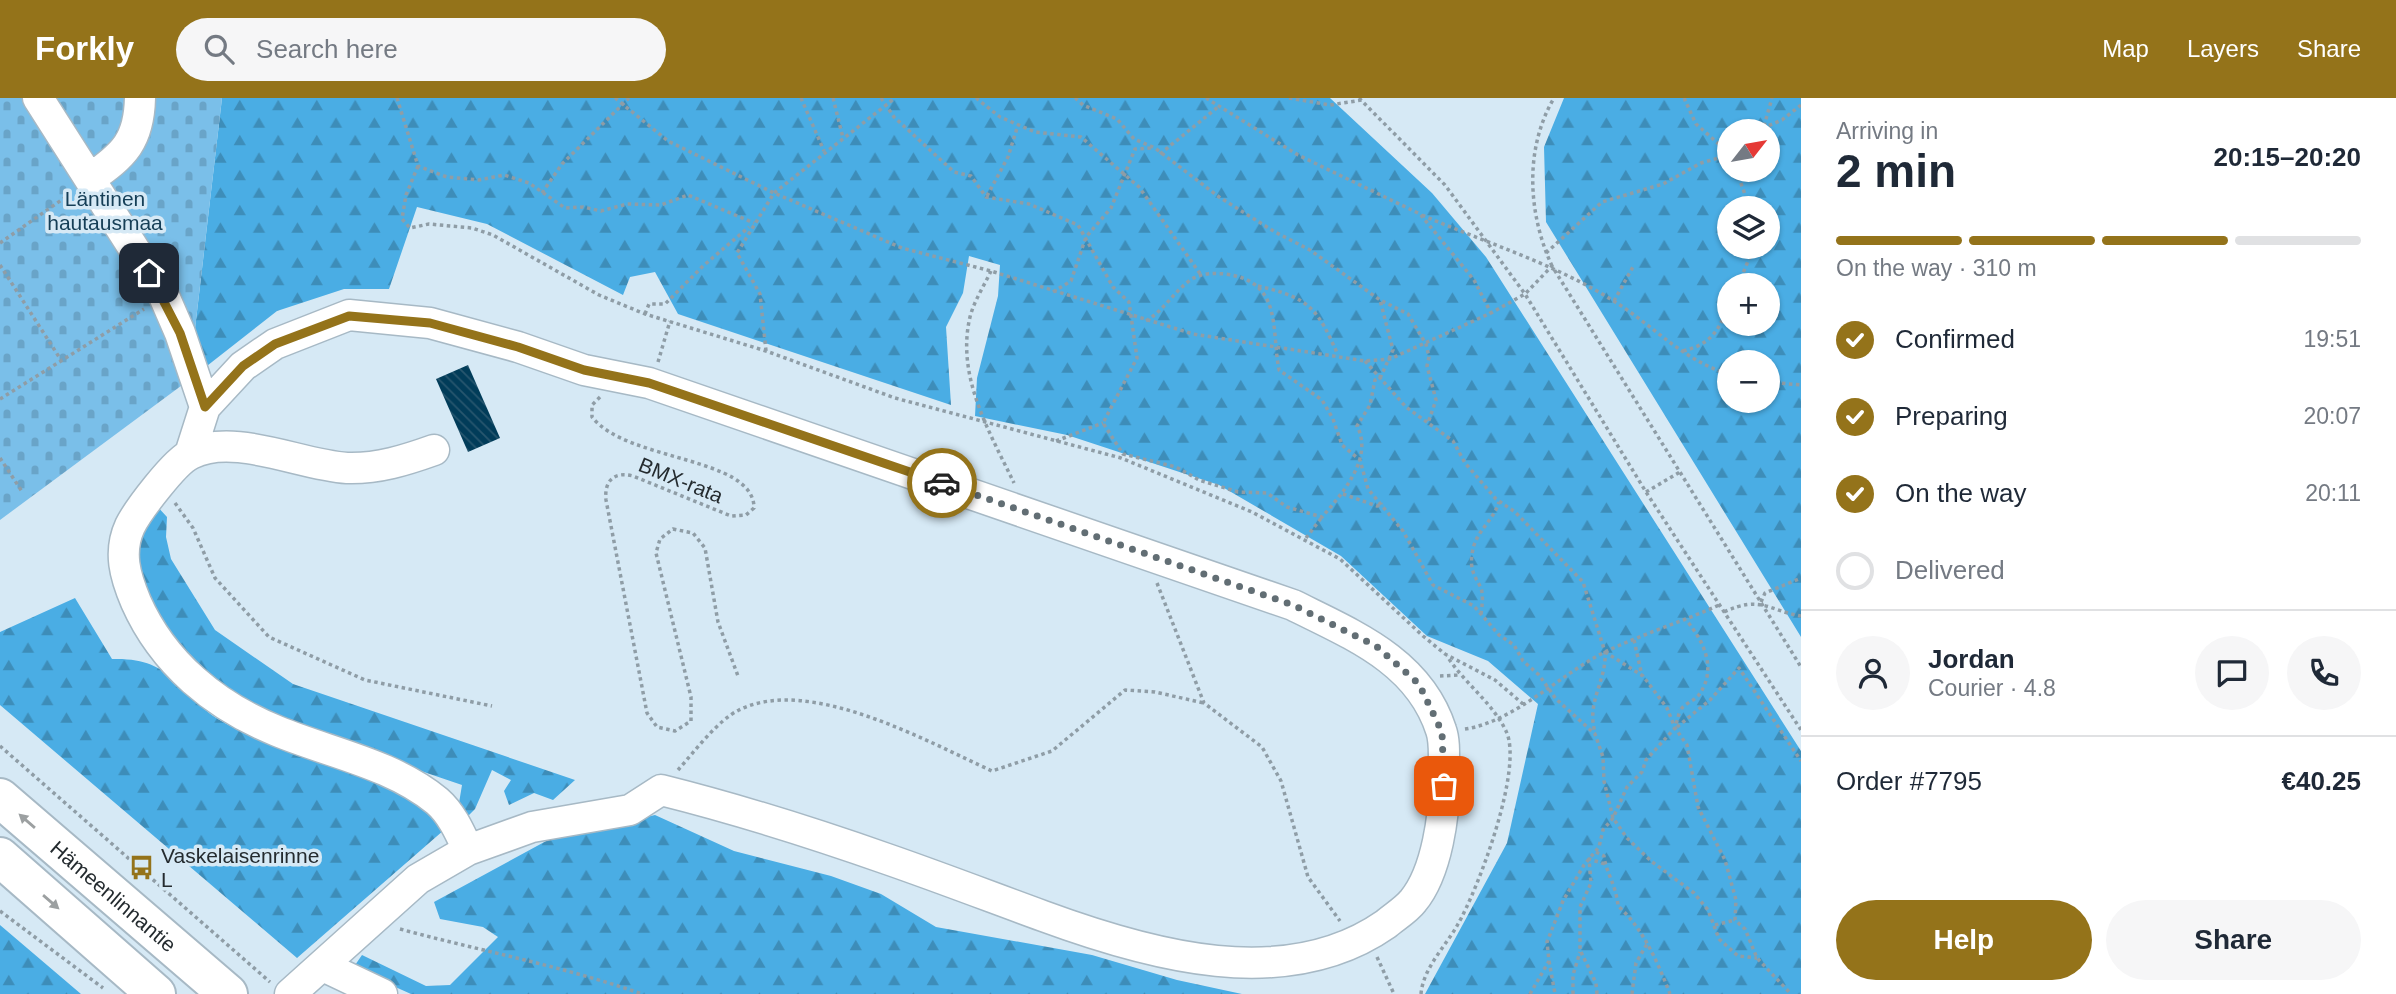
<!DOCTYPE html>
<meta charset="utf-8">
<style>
body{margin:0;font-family:Arial,sans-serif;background:#f6f6f7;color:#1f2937;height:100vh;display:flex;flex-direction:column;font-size:26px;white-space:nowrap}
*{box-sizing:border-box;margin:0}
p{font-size:23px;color:#747a83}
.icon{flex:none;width:38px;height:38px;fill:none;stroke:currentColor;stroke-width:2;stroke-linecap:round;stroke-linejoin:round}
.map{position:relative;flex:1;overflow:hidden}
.panel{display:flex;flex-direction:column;background:#fff;width:595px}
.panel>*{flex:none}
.needle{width:46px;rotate:59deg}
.fabs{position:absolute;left:1717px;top:21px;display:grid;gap:14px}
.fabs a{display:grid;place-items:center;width:63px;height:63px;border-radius:50%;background:#fff;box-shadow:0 2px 5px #0004;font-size:35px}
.pin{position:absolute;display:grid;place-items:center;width:60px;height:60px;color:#fff;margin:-30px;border-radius:14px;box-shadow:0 4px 10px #0006}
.courier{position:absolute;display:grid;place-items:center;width:70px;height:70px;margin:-35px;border:5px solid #94731a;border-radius:50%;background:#fff;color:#222;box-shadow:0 2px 9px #0007}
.overview em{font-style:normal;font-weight:600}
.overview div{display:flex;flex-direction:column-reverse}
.overview{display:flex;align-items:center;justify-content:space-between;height:119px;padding:0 35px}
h1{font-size:46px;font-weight:600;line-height:52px}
.bar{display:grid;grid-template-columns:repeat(4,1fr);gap:10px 7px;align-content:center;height:84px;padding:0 35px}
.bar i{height:9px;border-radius:5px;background:#e0e1e3}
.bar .selected{background:#94731a}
.bar p{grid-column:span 4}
.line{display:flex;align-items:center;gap:18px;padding:0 35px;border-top:2px solid #e0e1e3}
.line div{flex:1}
.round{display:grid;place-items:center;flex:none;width:74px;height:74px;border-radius:37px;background:#f6f6f7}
ol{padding:0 35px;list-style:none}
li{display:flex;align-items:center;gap:21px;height:77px}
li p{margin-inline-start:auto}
li .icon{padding:7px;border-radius:50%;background:#94731a;color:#fff;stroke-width:4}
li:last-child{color:#747a83}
li i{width:38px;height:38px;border:4px solid #e0e1e3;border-radius:50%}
.button{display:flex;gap:14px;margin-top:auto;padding:14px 35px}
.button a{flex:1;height:80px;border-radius:42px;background:#94731a;color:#fff;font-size:28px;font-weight:600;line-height:80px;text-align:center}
.button a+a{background:#f6f6f7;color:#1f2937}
header{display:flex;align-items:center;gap:42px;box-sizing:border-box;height:98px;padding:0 35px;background:#94731a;color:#fff}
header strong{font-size:33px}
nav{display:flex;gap:38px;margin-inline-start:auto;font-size:24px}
.search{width:490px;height:63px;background:#f6f6f7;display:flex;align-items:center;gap:18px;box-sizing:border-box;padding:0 24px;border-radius:38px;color:#747a83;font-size:26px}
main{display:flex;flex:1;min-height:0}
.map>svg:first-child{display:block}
.forest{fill:url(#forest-firs);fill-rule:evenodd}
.cemetery{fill:url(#cemetery-stones)}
.building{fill:url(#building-back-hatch)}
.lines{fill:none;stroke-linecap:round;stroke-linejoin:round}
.minor-casing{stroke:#a7b9c5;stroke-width:33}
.major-casing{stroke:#a7b9c5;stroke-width:42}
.path{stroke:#8f9da6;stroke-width:3.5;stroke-dasharray:3.5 3.5;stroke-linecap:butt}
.minor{stroke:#fff;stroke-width:30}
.major{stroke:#fff;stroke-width:38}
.oneway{fill:#9ca0a1}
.done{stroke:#626e74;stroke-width:7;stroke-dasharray:0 12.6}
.route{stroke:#94731a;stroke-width:9}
.labels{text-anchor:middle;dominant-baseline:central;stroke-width:7;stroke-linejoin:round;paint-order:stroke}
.park-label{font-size:21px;fill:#153e56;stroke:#d6e9f5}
.street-label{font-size:21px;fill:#242b2f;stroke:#d6e9f5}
.poi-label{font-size:21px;fill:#242b2f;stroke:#d6e9f5;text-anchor:start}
</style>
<header>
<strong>Forkly</strong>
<div class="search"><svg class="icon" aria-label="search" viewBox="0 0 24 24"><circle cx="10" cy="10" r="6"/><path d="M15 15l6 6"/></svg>Search here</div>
<nav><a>Map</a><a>Layers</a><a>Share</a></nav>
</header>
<main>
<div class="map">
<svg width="1801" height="896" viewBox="0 0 1801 896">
<defs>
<pattern id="forest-firs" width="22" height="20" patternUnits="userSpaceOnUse" patternTransform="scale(1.75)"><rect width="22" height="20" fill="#4aade4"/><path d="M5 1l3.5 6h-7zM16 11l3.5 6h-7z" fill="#3d8db9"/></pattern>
<pattern id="cemetery-stones" width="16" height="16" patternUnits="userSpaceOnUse" patternTransform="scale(1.75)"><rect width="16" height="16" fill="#7abfe9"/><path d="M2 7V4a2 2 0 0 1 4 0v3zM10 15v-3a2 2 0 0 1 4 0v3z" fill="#69a4c8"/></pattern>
<pattern id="building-back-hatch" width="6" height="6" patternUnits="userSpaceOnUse" patternTransform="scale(1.75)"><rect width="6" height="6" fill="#013c59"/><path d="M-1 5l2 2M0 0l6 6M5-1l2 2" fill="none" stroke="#27566e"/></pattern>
</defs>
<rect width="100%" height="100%" fill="#d6e9f5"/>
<path class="forest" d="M222,0H1330L1432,95L1486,159L1801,653V896H1425L1507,745L1538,606L1488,563L1427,538L1341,458L1219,387L1067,337L975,318L977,280L998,198L1000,167L969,158L963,195L946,229L951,307L678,216L655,174L630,179L623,197L487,126L417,109L389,191H344L277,213L189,282Z
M1564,0H1801V539L1546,124L1544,49ZM1768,33V72H1729V33ZM1768,110V149H1729V110ZM1729,187H1768V226H1729ZM1729,264H1768V303H1729Z
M155,406L167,419L166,439L171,461L215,532L293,586L575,682L553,702L534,695L509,707L504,693L511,682L492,672L475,711L466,720L459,705L462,687L274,623L183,567L135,485L140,425Z
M75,500L112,561C173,559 175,593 218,621C233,630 251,638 266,645C317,666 418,682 444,732L297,860L0,607V534Z
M655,717L734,753L831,778L881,796L936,829L1092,857L1177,882L1242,896H411L353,870L362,857L426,888L450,887L498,839L483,829L440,821L434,804L548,742Z
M0,827L81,896H0Z"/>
<path class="cemetery" d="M0,0H222L189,282L0,422Z"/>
<path class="building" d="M468,267L500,340L468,354L436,281Z"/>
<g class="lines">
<defs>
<path id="minor" d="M38,0L164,198L180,235L205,309L190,356
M91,80C124,57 139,43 140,0
M205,309L243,268L275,246L349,217L430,225L518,249L584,272L649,285L1293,507C1353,537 1419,563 1441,632C1446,646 1443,665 1444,679C1445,716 1437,774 1413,803C1406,812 1394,819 1386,826C1286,896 1149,857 1043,818C991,799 939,779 887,761C813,735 737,711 661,692L630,712L532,729L468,752L418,781L290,896
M434,352C406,362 378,371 347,370C300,367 233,334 191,356C175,363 138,412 130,428C118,454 125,478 136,504C163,565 215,608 277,633C330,655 392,666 437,703C452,716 460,735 468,752
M323,868L382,896"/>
<g id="major">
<path id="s1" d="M0,700L228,896"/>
<path d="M0,759L156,896"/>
</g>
</defs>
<use href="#minor" class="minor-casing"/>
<use href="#major" class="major-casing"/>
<path class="path" d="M397,0L418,68L447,79L479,82L504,77L529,85L565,110L583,109L601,113L627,106L661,107L688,97L754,125
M615,0L668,43L774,95L902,150L991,173L1193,236L1365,263L1390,261L1491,215L1525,196L1552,168L1801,569
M801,0L824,53
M833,0L843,40
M881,0L894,19L954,74L971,78L986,99L1029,106L1078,127L1113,189L1129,204L1137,260L1103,325L1123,356L1176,369L1199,382L1238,394L1267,395L1287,409L1322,419C1342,396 1374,360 1357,328L1370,307L1375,282L1381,278L1393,252L1380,202
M976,0L1000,19L1035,34L1081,39L1139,89L1201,177
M1075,0L1083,7L1117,21L1134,41L1155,50L1219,99L1275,134L1310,152L1380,202L1408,216L1426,246L1429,259L1427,268L1436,302L1428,325
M1206,0L1298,57L1420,116L1474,182L1491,215
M1289,0L1330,7L1362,2
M1359,0L1445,87L1525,196L1646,394L1801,632
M1684,0L1696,26L1729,55
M1764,28L1772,0
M1756,33L1782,22L1801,7
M1160,56L1218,9
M418,68L406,97L402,121L410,130L429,126L472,130L493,137L599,197L645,216L766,253L895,300L1121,360L1252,414L1340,461L1423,538L1445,556L1495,582L1523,606
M1736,72L1750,110
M542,95L562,66L629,0
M987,98L1008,59L1018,27
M1422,117C1486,145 1553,165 1612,202C1652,226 1683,263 1729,276
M0,145L70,96
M1546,155L1602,104L1663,86L1701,65L1729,57
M0,167L61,262
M1552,168C1528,116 1524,51 1554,0
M991,173C984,188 974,203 970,219C956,278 989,333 1014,385
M1738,187L1754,149
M1258,188C1310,200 1317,210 1338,257
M1053,194L1071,183L1086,139L1111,110L1135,51L1153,50
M1614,203L1634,167
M645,216L649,206H665L703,168L749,129
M1146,223C1164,212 1173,195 1189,183C1199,175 1213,175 1225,176C1283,183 1271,231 1279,272L1322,302L1333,321L1342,347L1360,362L1368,391L1403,433L1433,487L1474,508L1499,537L1514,547L1523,563L1539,577L1556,601L1595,636L1603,659L1604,683L1613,720L1627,740L1651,763L1694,795L1708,812L1719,841L1738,858L1757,860
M766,253L760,196L737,155L774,95L895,0
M1683,253C1711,246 1719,233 1729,206
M1365,263L1406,309L1453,343L1465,365L1496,401L1515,414L1583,484L1605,554C1607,582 1586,604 1595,634
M658,264L670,223
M1768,284L1801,287
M600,299L592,307V319C627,364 754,358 754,410L746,417L731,418L633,378C614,373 604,383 606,402L647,615L657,629L675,633L691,623V599L656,455L660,441L673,431L693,435L705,450L718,524L738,578
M0,301L144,211
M1056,343L1103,325
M0,360L23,395
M1646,394L1680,374
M1343,396L1377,408L1383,406
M175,405L193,430L215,480L269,539L365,582L492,608
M1306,440L1322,419
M1157,485L1204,605L1262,649L1281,683L1308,779L1340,823
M1761,504L1765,495L1801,480
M1724,514C1761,497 1767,512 1801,518
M1481,516C1482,508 1484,495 1480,488C1474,477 1470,471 1472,457C1474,434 1493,424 1499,404
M1634,542L1642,578
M1605,554L1643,578L1667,610L1675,630L1687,647L1698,709L1725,762L1736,802L1735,822L1745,831L1757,860L1791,896
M1440,578L1460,577
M1681,611C1686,605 1693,603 1698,598C1718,572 1704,543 1686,522
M1677,629L1710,602L1739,570L1801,663
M1465,631C1514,624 1562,575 1605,554C1642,536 1682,524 1719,507
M0,648L270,884
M678,672C694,654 718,622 739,612C809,577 926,643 992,673L1052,653L1125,592L1155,594L1204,605
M1596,754L1604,758C1606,775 1616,786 1618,808C1643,830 1658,865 1670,896
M0,813L103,890
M1715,827L1735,822
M400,831C481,853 563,868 642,896
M1377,859L1394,896
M1549,863L1555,896
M1421,896C1423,870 1446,848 1458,826C1478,791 1524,670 1506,633C1492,604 1464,585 1447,558
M1530,896L1549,863L1547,844L1563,803L1584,767L1599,749L1603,732L1613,720L1627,689L1642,674L1646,662L1675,630L1680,612
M1573,896V877L1580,854
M1597,896L1596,885L1580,852V809L1591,785L1589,761L1605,766
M1632,896L1636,865L1647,846"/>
<use href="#minor" class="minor"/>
<use href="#major" class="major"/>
</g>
<defs><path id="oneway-solid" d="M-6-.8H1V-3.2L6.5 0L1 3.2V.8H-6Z" transform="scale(1.75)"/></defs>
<g class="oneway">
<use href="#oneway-solid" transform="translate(27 723) rotate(-139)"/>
<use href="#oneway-solid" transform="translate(51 804) rotate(41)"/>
</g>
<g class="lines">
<path class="done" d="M942,385L1293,507L1376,548L1419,586L1442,634L1444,688"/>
<path class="route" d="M149,175L180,235L205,309L243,268L275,246L349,218L430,225L518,249L584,272L649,285L942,385"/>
</g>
<defs>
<symbol id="bus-bare" viewBox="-9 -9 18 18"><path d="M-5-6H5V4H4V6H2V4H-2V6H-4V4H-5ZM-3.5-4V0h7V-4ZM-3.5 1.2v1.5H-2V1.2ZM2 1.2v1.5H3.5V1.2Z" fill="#94731a" stroke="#d6e9f5" stroke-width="2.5" paint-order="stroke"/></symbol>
</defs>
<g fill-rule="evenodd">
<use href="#bus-bare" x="124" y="752" width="35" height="35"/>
</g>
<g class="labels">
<g class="park-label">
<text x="105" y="100">Läntinen<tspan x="105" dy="24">hautausmaa</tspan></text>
</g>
<g class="street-label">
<text transform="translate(681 382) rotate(22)">BMX-rata</text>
<text stroke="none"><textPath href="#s1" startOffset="150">Hämeenlinnantie</textPath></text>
</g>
<g class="poi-label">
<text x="161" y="757">Vaskelaisenrinne<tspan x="161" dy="24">L</tspan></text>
</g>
</g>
</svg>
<div class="fabs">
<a><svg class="needle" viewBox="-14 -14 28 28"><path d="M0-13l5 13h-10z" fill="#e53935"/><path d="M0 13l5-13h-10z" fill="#747a83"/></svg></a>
<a><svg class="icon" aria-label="layers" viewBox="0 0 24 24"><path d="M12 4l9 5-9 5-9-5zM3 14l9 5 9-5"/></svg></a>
<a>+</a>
<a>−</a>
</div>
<div class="pin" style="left:1444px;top:688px;background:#ea580c"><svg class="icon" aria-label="bag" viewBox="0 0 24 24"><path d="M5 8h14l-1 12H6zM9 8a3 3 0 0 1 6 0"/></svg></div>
<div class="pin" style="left:149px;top:175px;background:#1f2937"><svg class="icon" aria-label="home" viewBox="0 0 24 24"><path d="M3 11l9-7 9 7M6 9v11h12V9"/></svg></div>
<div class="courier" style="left:942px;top:385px"><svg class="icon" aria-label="car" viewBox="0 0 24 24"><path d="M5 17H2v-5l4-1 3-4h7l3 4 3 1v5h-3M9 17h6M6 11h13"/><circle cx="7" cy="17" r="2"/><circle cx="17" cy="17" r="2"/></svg></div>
</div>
<section class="panel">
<div class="overview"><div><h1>2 min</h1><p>Arriving in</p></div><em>20:15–20:20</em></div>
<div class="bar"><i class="selected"></i><i class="selected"></i><i class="selected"></i><i></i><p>On the way · 310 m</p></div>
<ol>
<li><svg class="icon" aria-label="check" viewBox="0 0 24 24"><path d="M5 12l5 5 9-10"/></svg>Confirmed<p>19:51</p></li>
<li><svg class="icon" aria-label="check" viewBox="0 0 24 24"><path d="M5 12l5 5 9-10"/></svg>Preparing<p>20:07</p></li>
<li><svg class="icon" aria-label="check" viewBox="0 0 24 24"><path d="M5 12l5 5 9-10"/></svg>On the way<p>20:11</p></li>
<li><i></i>Delivered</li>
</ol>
<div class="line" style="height:126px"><a class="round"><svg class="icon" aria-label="person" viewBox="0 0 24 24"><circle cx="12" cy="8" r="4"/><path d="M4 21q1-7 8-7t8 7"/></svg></a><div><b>Jordan</b><p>Courier · 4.8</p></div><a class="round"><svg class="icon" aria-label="chat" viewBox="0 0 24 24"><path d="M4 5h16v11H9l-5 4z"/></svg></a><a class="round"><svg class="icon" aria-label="phone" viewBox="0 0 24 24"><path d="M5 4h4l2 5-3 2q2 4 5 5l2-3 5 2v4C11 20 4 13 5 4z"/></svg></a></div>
<div class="line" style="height:91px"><div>Order #7795</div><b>€40.25</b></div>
<div class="button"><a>Help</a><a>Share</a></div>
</section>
</main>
